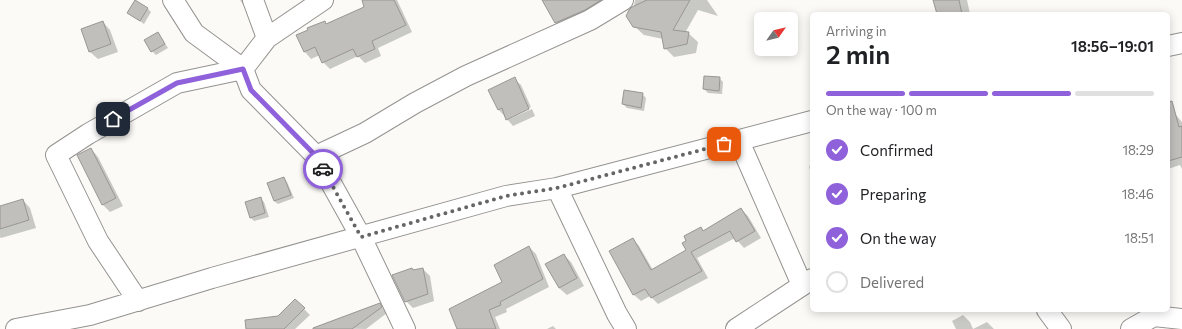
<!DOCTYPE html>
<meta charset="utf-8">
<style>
body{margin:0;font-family:Commissioner,sans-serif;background:#f6f6f6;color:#202124;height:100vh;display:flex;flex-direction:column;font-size:15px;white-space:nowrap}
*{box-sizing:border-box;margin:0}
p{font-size:13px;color:#757577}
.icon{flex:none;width:22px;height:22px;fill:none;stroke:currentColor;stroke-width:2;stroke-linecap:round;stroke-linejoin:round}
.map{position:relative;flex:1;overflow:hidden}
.drawer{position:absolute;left:810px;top:12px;width:360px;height:300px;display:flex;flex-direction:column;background:#fff;border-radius:6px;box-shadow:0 2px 10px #0003}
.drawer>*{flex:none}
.needle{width:26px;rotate:56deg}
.buttons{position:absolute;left:754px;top:12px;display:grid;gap:8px}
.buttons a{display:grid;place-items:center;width:44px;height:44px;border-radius:6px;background:#fff;box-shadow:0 2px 10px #0003;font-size:20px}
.pin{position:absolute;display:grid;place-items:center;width:34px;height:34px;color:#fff;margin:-17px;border-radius:8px;box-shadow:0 2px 6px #0006}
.courier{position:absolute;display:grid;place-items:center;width:40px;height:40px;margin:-20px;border:3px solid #8f61da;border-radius:50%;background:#fff;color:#222;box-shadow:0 1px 5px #0007}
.headline em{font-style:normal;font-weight:600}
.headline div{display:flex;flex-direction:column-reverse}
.headline{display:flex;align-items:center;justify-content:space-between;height:68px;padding:0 16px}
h1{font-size:26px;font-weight:600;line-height:30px}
.bar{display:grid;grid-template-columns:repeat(4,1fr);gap:6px 4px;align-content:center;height:48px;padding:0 16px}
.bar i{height:5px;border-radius:3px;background:#e0e0e0}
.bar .current{background:#8f61da}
.bar p{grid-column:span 4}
ol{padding:0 16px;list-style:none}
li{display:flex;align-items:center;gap:12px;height:44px}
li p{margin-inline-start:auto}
li .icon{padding:4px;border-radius:50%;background:#8f61da;color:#fff;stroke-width:4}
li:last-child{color:#757577}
li i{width:22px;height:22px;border:2px solid #e0e0e0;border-radius:50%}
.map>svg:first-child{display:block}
.shadow{fill:#0003}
.building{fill:#c0bfbc;stroke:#989794}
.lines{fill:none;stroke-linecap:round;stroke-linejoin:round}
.minor-casing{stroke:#949390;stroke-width:22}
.minor{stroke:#fff;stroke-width:20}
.done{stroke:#676665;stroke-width:4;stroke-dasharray:0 7.2}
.route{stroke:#8f61da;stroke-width:5}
</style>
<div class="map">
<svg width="1182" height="329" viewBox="0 0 1182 329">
<rect width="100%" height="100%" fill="#fbfaf7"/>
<path class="shadow" d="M240,0H246V8L244,6Z
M363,0H397L412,32L378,48L381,56L365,63L358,56L330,69L323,62L320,55L311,59L305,52L297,36L324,22L327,25L366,7Z
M543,0H625L565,32L556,23Z
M635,0H707L718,16L698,10L685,33H688L698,42L696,53L674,57L665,48L663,39L644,35L634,26L627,16L634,6Z
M934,0H967L970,14H938Z
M147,8L151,12L144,24L128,13Z
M103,22L110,30L118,52L98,59L90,52L82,30Z
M158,33L168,48L156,55L152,51Z
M719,78L723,82L722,94L708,93L704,89Z
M514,79L521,85L531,107L509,117V119L532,109L535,116L513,126L498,109Z
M642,94L646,98L644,111L627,108L623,104Z
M1175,114L1182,122V169L1180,165L1168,169V116Z
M91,149L98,157L123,206L110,212L103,205Z
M812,165V178L809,166Z
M283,178L287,182L294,198L278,204L274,201Z
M260,198L264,202L269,217L254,221L251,218Z
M23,200L30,208L36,228L1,238L0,237V207Z
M741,209L748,216L761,238L744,248L735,238L697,258L708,278L658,304L650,296L641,301L634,295L610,251L633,239L639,246L653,270L688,251L704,232Z
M529,247L536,254L549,287L506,309L507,312L495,317L500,329H458L503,282Z
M564,255L571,262L584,286L567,295L559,288Z
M412,269L414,270L423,269L430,276L434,301L413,308L406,301Z
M295,300L310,315L295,329H251L278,317Z
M379,304L387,313L366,329L313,328Z
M963,315L970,322L973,329L987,322L994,329H956L952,321Z
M553,326L556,329H547Z"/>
<path class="building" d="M135,0L148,8L140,21L127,13Z
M362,0H394L406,25L372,41L375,49L357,57L353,49L322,63L315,47L304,52L296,35L308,30L307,28L325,21L326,24L364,7Z
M542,0H601L585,10L555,23Z
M647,0H690L673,30L689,32L687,44L664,49L661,32L633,27L626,16L629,10L632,7Z
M933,0H959L962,14H937Z
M103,21L111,44L89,52L81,29Z
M158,32L165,44L151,52L144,40Z
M704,76L720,77L719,91L703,89Z
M515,77L529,109L506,120L502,108L498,110L488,90Z
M624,90L643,93L641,108L622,104Z
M1172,101L1179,127L1182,126V157L1168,161V102Z
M91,148L116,198L102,205L77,155Z
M284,177L291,195L274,201L267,183Z
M261,197L265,213L250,218L245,202Z
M23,199L29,220L0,229V206Z
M741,208L755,231L736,242L730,231L691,252L702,271L651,298L645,289L633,295L609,251L633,238L651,270L686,250L682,243L686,241L684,236L701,227L703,231Z
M529,246L543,279L500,302L501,305L489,310L496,329H457L449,309L502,282L494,265Z
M564,254L577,278L559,288L545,264Z
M412,268L413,270L423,268L428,294L405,302L392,275Z
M295,299L305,308L284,329H246L245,320L278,316Z
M380,303L382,307L352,329H313V328Z"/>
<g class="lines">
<defs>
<path id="minor" d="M253,0L267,38L243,69L251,90L316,156L361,237L405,329
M267,38L323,0
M1168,46L1182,43
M739,141L802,285
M316,156L365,133L415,103L466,76L590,20L623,0
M557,188L617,314L626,329
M138,301L98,241L56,155L88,134L177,83L243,69L194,33L173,0
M1047,310L1061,329
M16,329L90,315L212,278L506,196L557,188L812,121
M736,329L812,279
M1131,329L1154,316L1182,319"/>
</defs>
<use href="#minor" class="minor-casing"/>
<use href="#minor" class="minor"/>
</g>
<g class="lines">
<path class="done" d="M323,169L361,237L506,196L557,188L724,144"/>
<path class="route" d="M113,119L177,83L243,69L251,90L316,156L323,169"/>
</g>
</svg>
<div class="buttons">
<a><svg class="needle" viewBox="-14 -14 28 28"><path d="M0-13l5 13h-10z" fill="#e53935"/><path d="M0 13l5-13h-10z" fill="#757577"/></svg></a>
</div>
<div class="pin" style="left:724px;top:144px;background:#ea580c"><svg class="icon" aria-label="bag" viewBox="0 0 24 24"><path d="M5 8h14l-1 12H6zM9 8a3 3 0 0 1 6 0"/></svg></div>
<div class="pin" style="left:113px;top:119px;background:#1f2937"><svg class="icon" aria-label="home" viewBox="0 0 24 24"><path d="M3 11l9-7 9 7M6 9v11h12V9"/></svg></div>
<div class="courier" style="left:323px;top:169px"><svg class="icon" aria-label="car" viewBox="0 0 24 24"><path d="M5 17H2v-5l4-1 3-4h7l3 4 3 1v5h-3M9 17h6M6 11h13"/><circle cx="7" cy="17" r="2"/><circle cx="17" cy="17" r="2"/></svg></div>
<section class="drawer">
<div class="headline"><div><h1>2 min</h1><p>Arriving in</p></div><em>18:56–19:01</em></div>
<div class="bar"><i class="current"></i><i class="current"></i><i class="current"></i><i></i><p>On the way · 100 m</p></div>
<ol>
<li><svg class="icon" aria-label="check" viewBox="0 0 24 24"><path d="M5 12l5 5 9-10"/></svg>Confirmed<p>18:29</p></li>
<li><svg class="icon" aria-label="check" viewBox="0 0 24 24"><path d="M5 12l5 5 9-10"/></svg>Preparing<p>18:46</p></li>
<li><svg class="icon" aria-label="check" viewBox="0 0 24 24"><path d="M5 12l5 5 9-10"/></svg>On the way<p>18:51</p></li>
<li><i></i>Delivered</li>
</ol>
</section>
</div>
